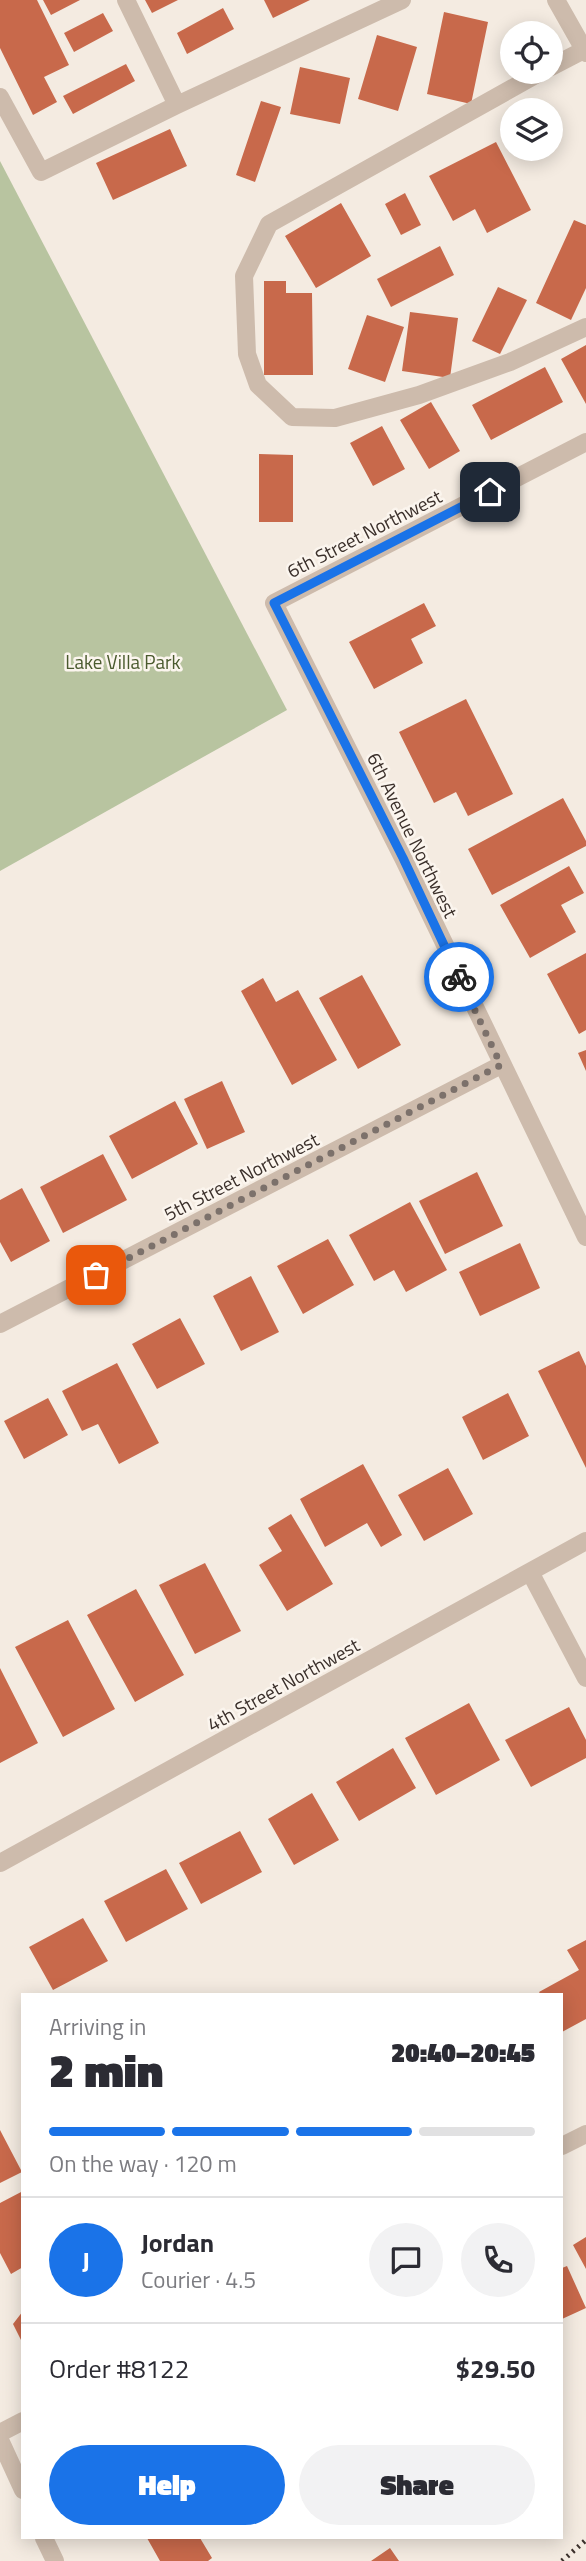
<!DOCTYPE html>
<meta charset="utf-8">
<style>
body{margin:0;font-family:"Titillium Web",sans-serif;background:#f2f2f3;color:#2b2b33;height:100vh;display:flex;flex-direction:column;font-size:26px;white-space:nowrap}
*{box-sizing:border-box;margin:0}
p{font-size:23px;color:#7c7c81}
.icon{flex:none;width:38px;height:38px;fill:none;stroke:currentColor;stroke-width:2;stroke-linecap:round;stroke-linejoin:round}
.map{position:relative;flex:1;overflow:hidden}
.panel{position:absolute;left:21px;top:1993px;width:542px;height:546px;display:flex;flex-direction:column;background:#fff;border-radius:0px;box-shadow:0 4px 18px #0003}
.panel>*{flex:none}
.controls{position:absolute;left:500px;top:21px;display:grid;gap:14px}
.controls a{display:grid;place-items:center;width:63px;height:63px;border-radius:50%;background:#fff;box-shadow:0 4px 18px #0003;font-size:35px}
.pin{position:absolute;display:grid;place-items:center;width:60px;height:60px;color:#fff;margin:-30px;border-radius:14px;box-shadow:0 4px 10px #0006}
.courier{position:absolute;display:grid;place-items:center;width:70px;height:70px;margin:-35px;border:5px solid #1a73e8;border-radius:50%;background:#fff;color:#222;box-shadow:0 2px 9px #0007}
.summary em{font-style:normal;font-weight:800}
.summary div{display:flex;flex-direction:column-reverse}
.summary{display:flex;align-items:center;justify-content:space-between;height:119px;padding:0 28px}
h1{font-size:46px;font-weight:800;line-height:52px}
.bar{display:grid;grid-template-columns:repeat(4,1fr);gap:10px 7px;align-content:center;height:84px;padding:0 28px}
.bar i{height:9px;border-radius:5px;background:#e1e1e2}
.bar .current{background:#1a73e8}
.bar p{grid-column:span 4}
.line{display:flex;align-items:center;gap:18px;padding:0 28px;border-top:2px solid #e1e1e2}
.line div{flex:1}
.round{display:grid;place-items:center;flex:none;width:74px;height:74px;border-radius:37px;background:#f2f2f3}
.cta{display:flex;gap:14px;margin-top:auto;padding:14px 28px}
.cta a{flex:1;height:80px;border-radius:42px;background:#1a73e8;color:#fff;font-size:28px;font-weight:800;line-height:80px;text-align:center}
.cta a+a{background:#f2f2f3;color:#2b2b33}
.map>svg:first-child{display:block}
.green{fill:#b8c4a0}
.building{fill:#c8694b}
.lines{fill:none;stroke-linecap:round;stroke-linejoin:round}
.minor{stroke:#cdbbac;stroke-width:18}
.rail{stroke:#3b302b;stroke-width:5;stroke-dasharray:2 5;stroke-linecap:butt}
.done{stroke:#7c716b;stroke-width:7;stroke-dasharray:0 12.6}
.route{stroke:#1a73e8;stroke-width:9}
.labels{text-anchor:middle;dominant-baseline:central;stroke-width:5;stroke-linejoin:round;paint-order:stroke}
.street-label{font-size:19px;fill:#3b302b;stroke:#fbf5ee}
.park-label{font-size:19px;fill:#4a5a2e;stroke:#fbf5ee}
</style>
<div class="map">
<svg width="586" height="2561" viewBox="0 0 586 2561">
<rect width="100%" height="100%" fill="#f4ebe1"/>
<path class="green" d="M0,161L287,710L0,871Z"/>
<path class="building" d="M0,0H37L69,65L44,77L57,102L33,115L0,48Z
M43,0H80L51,15Z
M145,0H178L152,13Z
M264,0H310L273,18Z
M223,8L234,29L187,54L177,33Z
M444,12L488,22L471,104L427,94Z
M103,13L113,31L74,52L64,33Z
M377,35L417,47L398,111L358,99Z
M126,64L135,81L73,114L63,96Z
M300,67L350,78L340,124L290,114Z
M261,101L281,107L255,182L236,175Z
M170,129L187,166L113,200L96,163Z
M496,142L531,210L487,233L475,209L453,221L429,176Z
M405,193L421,225L401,235L385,204Z
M341,203L371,256L316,288L285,236Z
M574,220L586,225V288L571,320L536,303Z
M440,246L454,275L391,307L377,279Z
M264,281H286V293H312L313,375H264Z
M498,287L527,300L500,354L472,341Z
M410,312L458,318L450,378L402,371Z
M367,315L404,327L385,382L348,369Z
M586,345V404L561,359Z
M545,367L563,402L491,440L472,405Z
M431,402L460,451L429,469L400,420Z
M382,426L405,469L373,486L350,443Z
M259,454L293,455V522H259Z
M424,603L436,626L411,639L423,663L374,689L349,642Z
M466,699L513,794L468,816L456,792L434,803L399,732Z
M563,798L586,841V846L492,895L468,849Z
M569,866L584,893L561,905L576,932L530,958L500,905Z
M586,953V1030L579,1034L547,974Z
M362,975L401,1045L358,1069L319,998Z
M263,978L276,1002L298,990L337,1060L292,1085L241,991Z
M586,1050V1071L578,1053Z
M222,1081L245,1132L207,1149L184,1099Z
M175,1101L198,1144L132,1179L109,1136Z
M103,1154L127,1200L63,1233L40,1187Z
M477,1172L503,1226L445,1254L419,1201Z
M22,1188L50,1241L11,1262L0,1242V1200Z
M410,1202L447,1270L406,1292L394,1270L374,1281L349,1235Z
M328,1239L354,1285L303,1314L277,1266Z
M520,1243L540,1288L480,1316L459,1272Z
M251,1276L279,1332L241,1351L213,1296Z
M180,1318L205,1364L157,1389L132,1344Z
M579,1351L586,1366V1468L538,1371Z
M117,1363L159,1443L119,1464L98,1424L82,1431L62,1391Z
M508,1393L529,1436L483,1460L462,1417Z
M48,1398L68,1435L24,1459L4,1421Z
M363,1464L402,1535L381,1547L367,1523L325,1547L300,1499Z
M448,1468L473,1514L424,1541L398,1495Z
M291,1514L333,1584L287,1611L259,1565L282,1551L268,1528Z
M205,1563L241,1631L195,1654L159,1585Z
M136,1589L184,1675L135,1702L87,1615Z
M68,1620L115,1709L63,1737L15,1647Z
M0,1668L38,1743L0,1763Z
M469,1703L500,1760L436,1795L405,1738Z
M569,1707L586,1740V1758L531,1787L505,1740Z
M393,1748L416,1788L359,1821L336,1782Z
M312,1793L339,1840L294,1865L268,1819Z
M240,1831L262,1872L201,1904L179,1863Z
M166,1869L188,1909L126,1942L104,1901Z
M83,1918L108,1961L53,1990L29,1947Z
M586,1940V2019L562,2032V1995H541L539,1992L579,1970L567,1950Z
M0,2130L22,2172L0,2183Z
M23,2191V2267L11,2274L0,2253V2203Z
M586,2237V2269L573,2245Z
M567,2266L586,2308L562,2319V2268Z
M23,2311V2344L13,2324Z
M147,2538H200L212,2558L208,2561H160Z
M390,2548L399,2561H371Z"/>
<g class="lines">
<path class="minor" d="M126,0L177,105
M556,0L586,53
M551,67L584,50
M541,72L269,224L244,276L247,354L258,385L292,417L335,418L419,395L510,362L586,327
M0,97L41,172L177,105L402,0
M586,442L274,603L403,858L586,1237
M0,1324L501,1065
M530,1572L586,1678
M0,1863L586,1541
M562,2146L586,2134
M0,2433L23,2421
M0,2440L23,2490
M44,2538L55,2561"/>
<path class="rail" d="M562,2561L586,2540"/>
</g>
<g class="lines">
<path class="done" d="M96,1275L501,1065L459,977"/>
<path class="route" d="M459,977L403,858L274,603L490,492"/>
</g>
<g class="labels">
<g class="street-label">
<text transform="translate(364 533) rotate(-27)">6th Street Northwest</text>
<text transform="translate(413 835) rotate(64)">6th Avenue Northwest</text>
<text transform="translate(241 1176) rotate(-27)">5th Street Northwest</text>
<text transform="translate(283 1684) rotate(-29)">4th Street Northwest</text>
</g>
<g class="park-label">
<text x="123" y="661">Lake Villa Park</text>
</g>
</g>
</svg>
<div class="controls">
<a><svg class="icon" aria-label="locate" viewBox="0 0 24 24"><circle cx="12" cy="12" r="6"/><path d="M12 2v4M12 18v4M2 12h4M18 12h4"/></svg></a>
<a><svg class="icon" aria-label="layers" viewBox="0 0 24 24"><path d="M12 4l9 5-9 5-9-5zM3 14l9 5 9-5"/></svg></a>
</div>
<div class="pin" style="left:96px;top:1275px;background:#ea580c"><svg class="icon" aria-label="bag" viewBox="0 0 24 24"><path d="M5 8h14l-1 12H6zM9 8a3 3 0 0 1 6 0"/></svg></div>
<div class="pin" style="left:490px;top:492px;background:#1f2937"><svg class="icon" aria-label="home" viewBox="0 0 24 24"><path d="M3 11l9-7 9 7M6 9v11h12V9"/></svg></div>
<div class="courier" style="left:459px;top:977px"><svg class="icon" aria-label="bike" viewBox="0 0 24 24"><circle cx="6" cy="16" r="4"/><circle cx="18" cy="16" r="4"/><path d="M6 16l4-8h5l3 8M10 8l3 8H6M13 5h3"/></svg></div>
<section class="panel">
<div class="summary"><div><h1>2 min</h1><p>Arriving in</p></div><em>20:40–20:45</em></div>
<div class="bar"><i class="current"></i><i class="current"></i><i class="current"></i><i></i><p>On the way · 120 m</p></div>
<div class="line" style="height:126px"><b class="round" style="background:#1a73e8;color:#fff">J</b><div><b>Jordan</b><p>Courier · 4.5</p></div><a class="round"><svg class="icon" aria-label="chat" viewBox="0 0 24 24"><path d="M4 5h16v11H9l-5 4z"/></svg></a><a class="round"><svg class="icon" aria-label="phone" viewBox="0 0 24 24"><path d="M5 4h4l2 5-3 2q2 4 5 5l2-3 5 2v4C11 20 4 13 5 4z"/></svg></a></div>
<div class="line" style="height:91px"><div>Order #8122</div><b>$29.50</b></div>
<div class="cta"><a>Help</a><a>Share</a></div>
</section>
</div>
